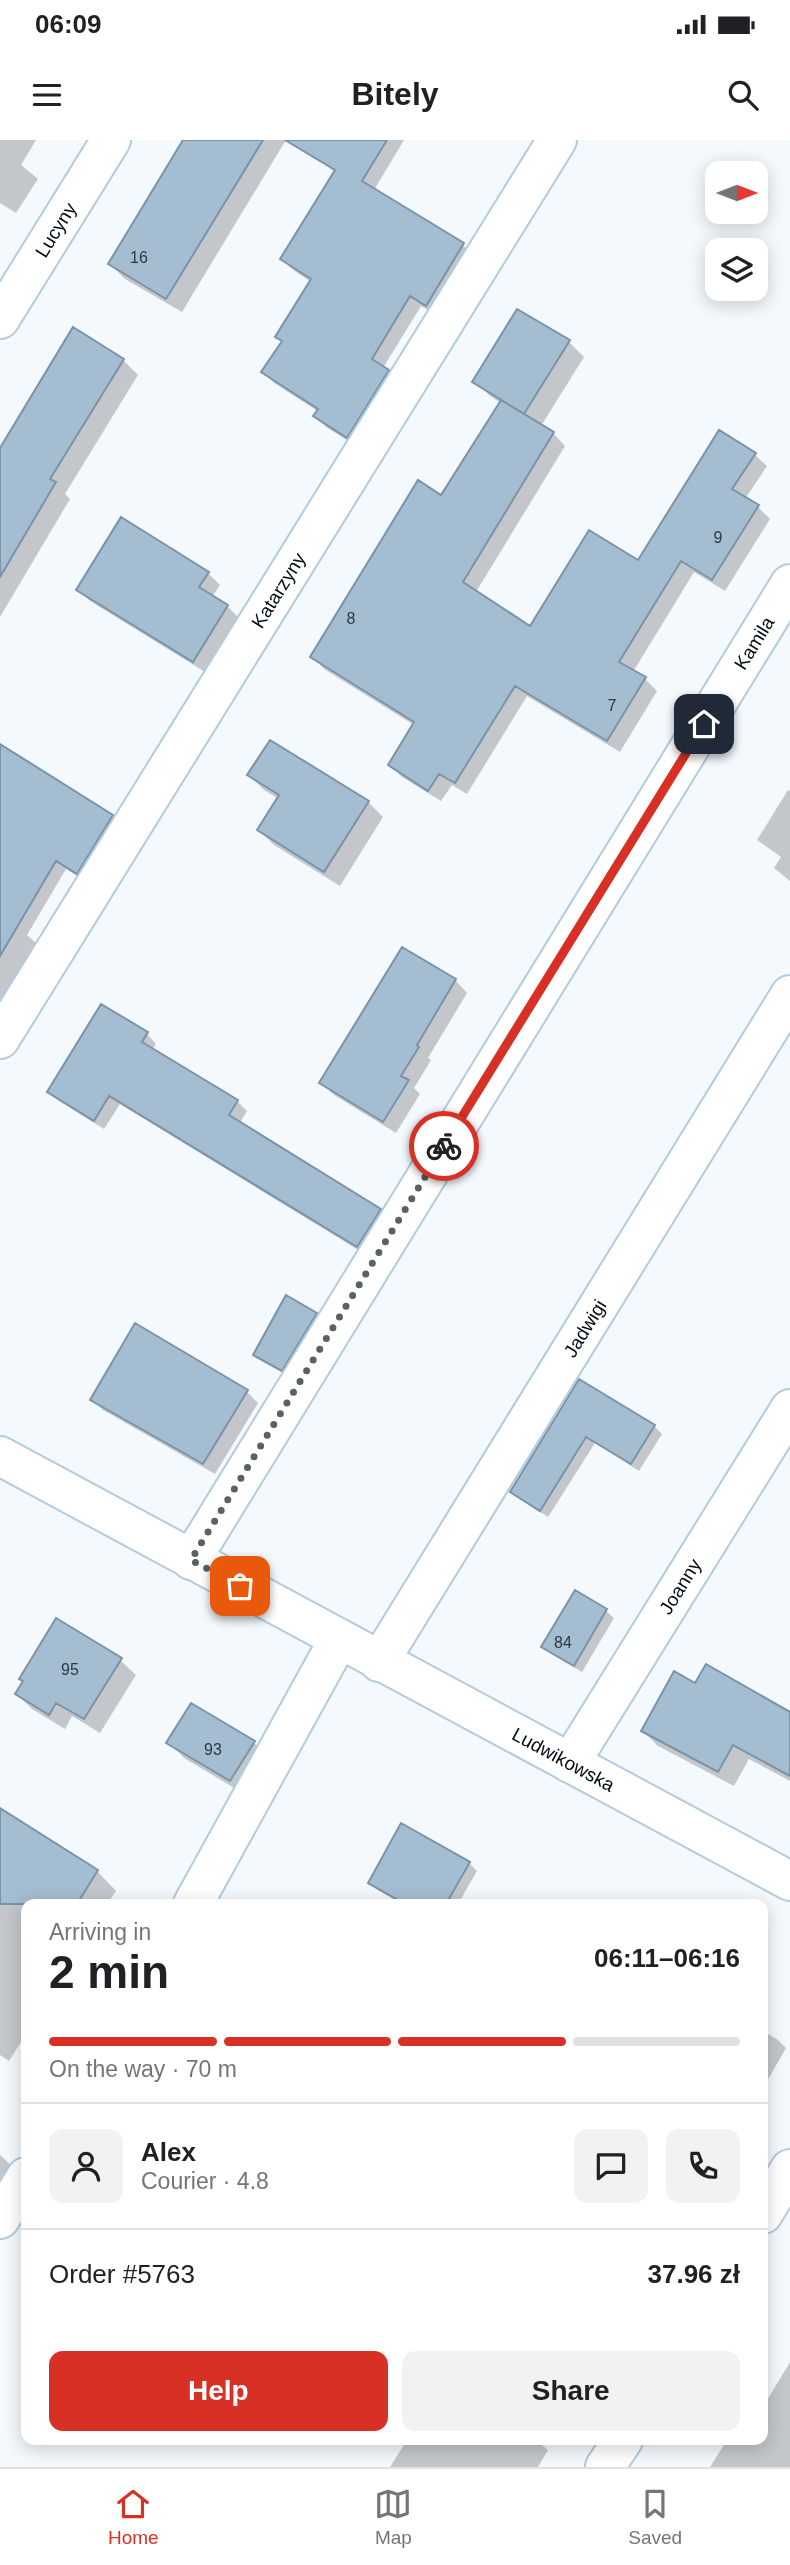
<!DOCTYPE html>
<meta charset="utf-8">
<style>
body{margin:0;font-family:Arial,sans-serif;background:#f2f2f2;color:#202124;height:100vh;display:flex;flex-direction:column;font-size:26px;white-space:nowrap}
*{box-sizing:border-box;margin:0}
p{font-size:23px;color:#757577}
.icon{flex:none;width:38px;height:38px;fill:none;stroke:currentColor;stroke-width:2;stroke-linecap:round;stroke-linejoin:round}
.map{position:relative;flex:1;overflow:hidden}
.side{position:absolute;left:21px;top:1759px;width:747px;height:546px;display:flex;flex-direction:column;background:#fff;border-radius:14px;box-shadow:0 4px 18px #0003}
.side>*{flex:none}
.needle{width:46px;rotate:90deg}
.buttons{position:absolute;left:705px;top:21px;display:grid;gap:14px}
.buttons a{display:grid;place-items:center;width:63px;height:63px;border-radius:14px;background:#fff;box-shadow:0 4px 18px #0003;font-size:35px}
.pin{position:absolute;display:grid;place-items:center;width:60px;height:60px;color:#fff;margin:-30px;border-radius:14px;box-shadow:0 4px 10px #0006}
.courier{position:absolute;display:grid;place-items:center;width:70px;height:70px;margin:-35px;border:5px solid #d93025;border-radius:50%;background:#fff;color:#222;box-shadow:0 2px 9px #0007}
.headline em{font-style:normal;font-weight:600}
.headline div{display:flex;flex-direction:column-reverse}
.headline{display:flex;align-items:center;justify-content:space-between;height:119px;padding:0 28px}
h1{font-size:46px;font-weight:600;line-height:52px}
.bar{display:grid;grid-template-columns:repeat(4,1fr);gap:10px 7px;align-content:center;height:84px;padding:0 28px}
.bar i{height:9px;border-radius:5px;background:#e0e0e0}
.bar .on{background:#d93025}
.bar p{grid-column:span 4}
.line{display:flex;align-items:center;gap:18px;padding:0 28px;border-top:2px solid #e0e0e0}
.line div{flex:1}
.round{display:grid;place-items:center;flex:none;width:74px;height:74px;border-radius:14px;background:#f2f2f2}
.primary-button{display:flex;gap:14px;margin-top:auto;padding:14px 28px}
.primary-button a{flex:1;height:80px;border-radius:14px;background:#d93025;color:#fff;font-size:28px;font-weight:600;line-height:80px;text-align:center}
.primary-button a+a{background:#f2f2f2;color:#202124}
.status{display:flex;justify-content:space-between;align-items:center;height:49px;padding:0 35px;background:#fff;direction:ltr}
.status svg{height:19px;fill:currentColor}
header{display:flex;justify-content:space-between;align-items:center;height:91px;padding:0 28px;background:#fff;font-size:32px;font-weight:600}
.tabs{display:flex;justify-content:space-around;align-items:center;height:98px;border-top:2px solid #e0e0e0;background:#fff;font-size:19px;color:#757577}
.tabs a{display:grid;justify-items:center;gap:4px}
.tabs .on{color:#d93025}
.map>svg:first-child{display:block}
.shadow{fill:#0003}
.building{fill:#a5bdd1;stroke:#7b93a6;stroke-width:2}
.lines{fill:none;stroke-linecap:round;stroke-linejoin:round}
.minor-casing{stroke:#b2cbdf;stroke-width:42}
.tertiary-casing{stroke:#b2cbdf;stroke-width:42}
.minor{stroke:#fff;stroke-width:38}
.tertiary{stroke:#fff;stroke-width:38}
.done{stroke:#596066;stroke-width:7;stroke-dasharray:0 12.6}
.route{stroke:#d93025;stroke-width:9}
.labels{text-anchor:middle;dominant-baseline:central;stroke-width:6;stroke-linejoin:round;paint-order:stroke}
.number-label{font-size:16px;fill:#2d3943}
.street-label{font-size:19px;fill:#050d14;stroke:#fff}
</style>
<div class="status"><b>06:09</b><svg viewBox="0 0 49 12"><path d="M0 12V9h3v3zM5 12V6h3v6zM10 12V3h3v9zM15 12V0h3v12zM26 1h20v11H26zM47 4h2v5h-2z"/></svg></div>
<header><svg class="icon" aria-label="menu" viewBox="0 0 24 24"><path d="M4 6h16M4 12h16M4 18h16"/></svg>Bitely<svg class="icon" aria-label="search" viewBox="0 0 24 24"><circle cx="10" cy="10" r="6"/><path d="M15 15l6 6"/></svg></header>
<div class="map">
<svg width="790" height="2327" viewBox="0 0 790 2327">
<rect width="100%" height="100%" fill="#f4f9fe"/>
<path class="shadow" d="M0,0H36L21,25L38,39L16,73L0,63Z
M186,0H286L182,172L125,139L110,124Z
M337,0H404L374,50L463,105L474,116L437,175L421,166L383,228L399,242L358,307L326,287L316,276L319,272L274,243L263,232L283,202L277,197L311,142L293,130L282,119L335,33L324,22Z
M569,202L584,217L541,286L553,293L565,306L476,452L531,488L638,423L754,314L767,326L745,359L758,367L770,379L725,451L694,432L633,532L644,538L657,551L620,612L527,556L467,654L452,645L441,661L402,637L390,625L414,585L324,529L312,516L442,357L501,263L490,256L475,241Z
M123,220L138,235L65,354L70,359L0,477V311Z
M208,433L220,445L212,457L227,466L239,478L205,532L90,461L78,450Z
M0,606L112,676L121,686L87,742L66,729L27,795L43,809L11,864L0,858Z
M249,635L368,662L383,677L340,746L274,705L259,690L279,659L264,650Z
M788,650L790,651V741L774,728L781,717L757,700Z
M455,840L467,853L428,918L431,920L414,948L420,954L396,993L334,955L321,943Z
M147,894L156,904L152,910L237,961L247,971L239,984L380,1070L390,1080L368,1116L120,964L104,989L59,961L49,952Z
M316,1174L324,1182L290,1237L263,1222L255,1214Z
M136,1185L247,1252L258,1263L215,1334L103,1270L92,1259Z
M580,1241L654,1286L662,1294L639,1331L595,1303L548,1377L520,1359L512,1351Z
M575,1453L606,1471L614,1478L582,1532L551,1514L543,1506Z
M120,1520L136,1535L100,1593L72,1576L65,1589L32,1569L17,1554Z
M790,1576V1641L749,1619L734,1646L658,1606L643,1591Z
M169,1602L254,1603L269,1618L246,1655L184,1618Z
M0,1670L97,1731L116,1751L107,1764H26V1894L9,1921L0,1915Z
M469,1723L477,1731L458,1764H402L378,1750L370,1742Z
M763,1891L778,1900L786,1908L766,1943L763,1941Z
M0,2015L24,2038L0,2076Z
M790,2222V2327H710L727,2300H763V2267Z
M407,2300H536L548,2310L538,2327H390Z"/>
<path class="building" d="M183,0H263L166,159L108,124Z
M285,0H387L362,41L464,103L426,166L410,156L372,219L389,230L347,298L313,276L318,269L261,232L282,201L275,197L311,139L280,119L335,30Z
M517,169L570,200L524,274L472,242Z
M73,187L124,219L50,339L56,342L0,437V308Z
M501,260L554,292L463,442L530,486L589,390L638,420L719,290L756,313L732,349L759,365L712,440L681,421L619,522L646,537L607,601L515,546L455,643L439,634L428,651L388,625L414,582L310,517L418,340L441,355Z
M121,377L209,432L199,447L228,465L193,522L76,450Z
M270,600L369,661L324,732L257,690L279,655L247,635Z
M0,604L113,675L77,734L56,721L0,816Z
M402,807L456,839L417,905L419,907L401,936L409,940L383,982L319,943Z
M101,864L148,892L142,902L238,960L229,975L381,1069L357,1107L109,956L94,981L47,952Z
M286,1155L317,1173L282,1231L253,1215Z
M135,1183L248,1250L203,1324L90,1260Z
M579,1239L655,1285L631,1324L586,1297L540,1371L510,1352Z
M575,1450L607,1469L574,1526L541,1507Z
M56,1478L122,1518L84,1579L56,1563L49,1575L15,1554L23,1541L19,1539Z
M706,1524L790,1572V1636L733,1605L718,1632L641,1591L674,1531L695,1543Z
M191,1563L255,1601L230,1641L166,1603Z
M0,1668L98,1730L77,1764H0Z
M401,1683L470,1722L446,1764H405L368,1743Z"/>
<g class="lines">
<defs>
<g id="minor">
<path id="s1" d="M0,179L111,0"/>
<path id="s2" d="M0,899L557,0"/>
<path id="s3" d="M191,1420L790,444"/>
<path id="s4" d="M379,1522L790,855"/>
<path id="s5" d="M570,1623L790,1269"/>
<path d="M193,1764L339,1499"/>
<path d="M763,2074L790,2029"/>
<path d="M0,2079L26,2037"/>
<path d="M605,2327L623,2300"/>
</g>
<g id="tertiary">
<path id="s6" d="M0,1316L790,1741"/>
</g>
</defs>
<use href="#minor" class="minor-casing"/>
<use href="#tertiary" class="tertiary-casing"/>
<use href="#minor" class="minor"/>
<use href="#tertiary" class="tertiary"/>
</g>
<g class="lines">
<path class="done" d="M240,1446L191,1420L444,1006"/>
<path class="route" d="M444,1006L704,584"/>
</g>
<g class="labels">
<g class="number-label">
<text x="139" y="117">16</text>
<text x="718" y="397">9</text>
<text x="351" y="478">8</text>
<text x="612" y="565">7</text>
<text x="563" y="1502">84</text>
<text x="70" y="1529">95</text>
<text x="213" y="1609">93</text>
</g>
<g class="street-label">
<text stroke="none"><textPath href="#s1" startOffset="105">Lucyny</textPath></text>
<text stroke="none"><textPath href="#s2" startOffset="528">Katarzyny</textPath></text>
<text stroke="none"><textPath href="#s3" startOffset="1076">Kamila</textPath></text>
<text stroke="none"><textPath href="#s4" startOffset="392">Jadwigi</textPath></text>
<text stroke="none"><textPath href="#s5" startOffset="208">Joanny</textPath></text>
<text stroke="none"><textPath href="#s6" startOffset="640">Ludwikowska</textPath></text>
</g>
</g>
</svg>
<div class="buttons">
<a><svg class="needle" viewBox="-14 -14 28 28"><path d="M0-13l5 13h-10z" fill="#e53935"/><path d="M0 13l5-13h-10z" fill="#757577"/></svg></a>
<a><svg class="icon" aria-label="layers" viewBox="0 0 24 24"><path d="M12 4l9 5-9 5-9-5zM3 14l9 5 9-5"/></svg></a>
</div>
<div class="pin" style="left:240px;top:1446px;background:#ea580c"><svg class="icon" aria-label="bag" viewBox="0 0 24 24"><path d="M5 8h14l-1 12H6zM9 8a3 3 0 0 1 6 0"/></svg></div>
<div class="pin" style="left:704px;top:584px;background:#1f2937"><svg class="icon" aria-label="home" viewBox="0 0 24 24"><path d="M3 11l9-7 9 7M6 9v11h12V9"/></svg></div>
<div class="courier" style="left:444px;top:1006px"><svg class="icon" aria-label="bike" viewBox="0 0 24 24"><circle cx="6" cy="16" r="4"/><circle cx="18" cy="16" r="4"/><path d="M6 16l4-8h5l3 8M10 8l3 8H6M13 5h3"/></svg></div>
<section class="side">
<div class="headline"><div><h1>2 min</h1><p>Arriving in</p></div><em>06:11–06:16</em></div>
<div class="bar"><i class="on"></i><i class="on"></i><i class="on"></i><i></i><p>On the way · 70 m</p></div>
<div class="line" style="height:126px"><a class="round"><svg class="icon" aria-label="person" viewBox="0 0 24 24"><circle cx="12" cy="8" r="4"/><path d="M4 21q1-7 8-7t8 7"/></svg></a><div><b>Alex</b><p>Courier · 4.8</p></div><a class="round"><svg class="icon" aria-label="chat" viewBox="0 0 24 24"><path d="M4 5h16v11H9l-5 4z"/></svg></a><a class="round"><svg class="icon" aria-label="phone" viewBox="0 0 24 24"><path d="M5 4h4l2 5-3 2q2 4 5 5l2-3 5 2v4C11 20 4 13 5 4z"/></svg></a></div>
<div class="line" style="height:91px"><div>Order #5763</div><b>37.96 zł</b></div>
<div class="primary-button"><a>Help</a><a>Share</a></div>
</section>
</div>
<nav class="tabs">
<a class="on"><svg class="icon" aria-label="home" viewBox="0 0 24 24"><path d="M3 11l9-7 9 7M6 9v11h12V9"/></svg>Home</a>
<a><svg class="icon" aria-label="map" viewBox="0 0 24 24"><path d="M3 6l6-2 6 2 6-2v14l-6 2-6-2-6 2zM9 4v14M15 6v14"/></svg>Map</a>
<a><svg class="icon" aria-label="saved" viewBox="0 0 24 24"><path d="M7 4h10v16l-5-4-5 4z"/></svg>Saved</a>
</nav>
